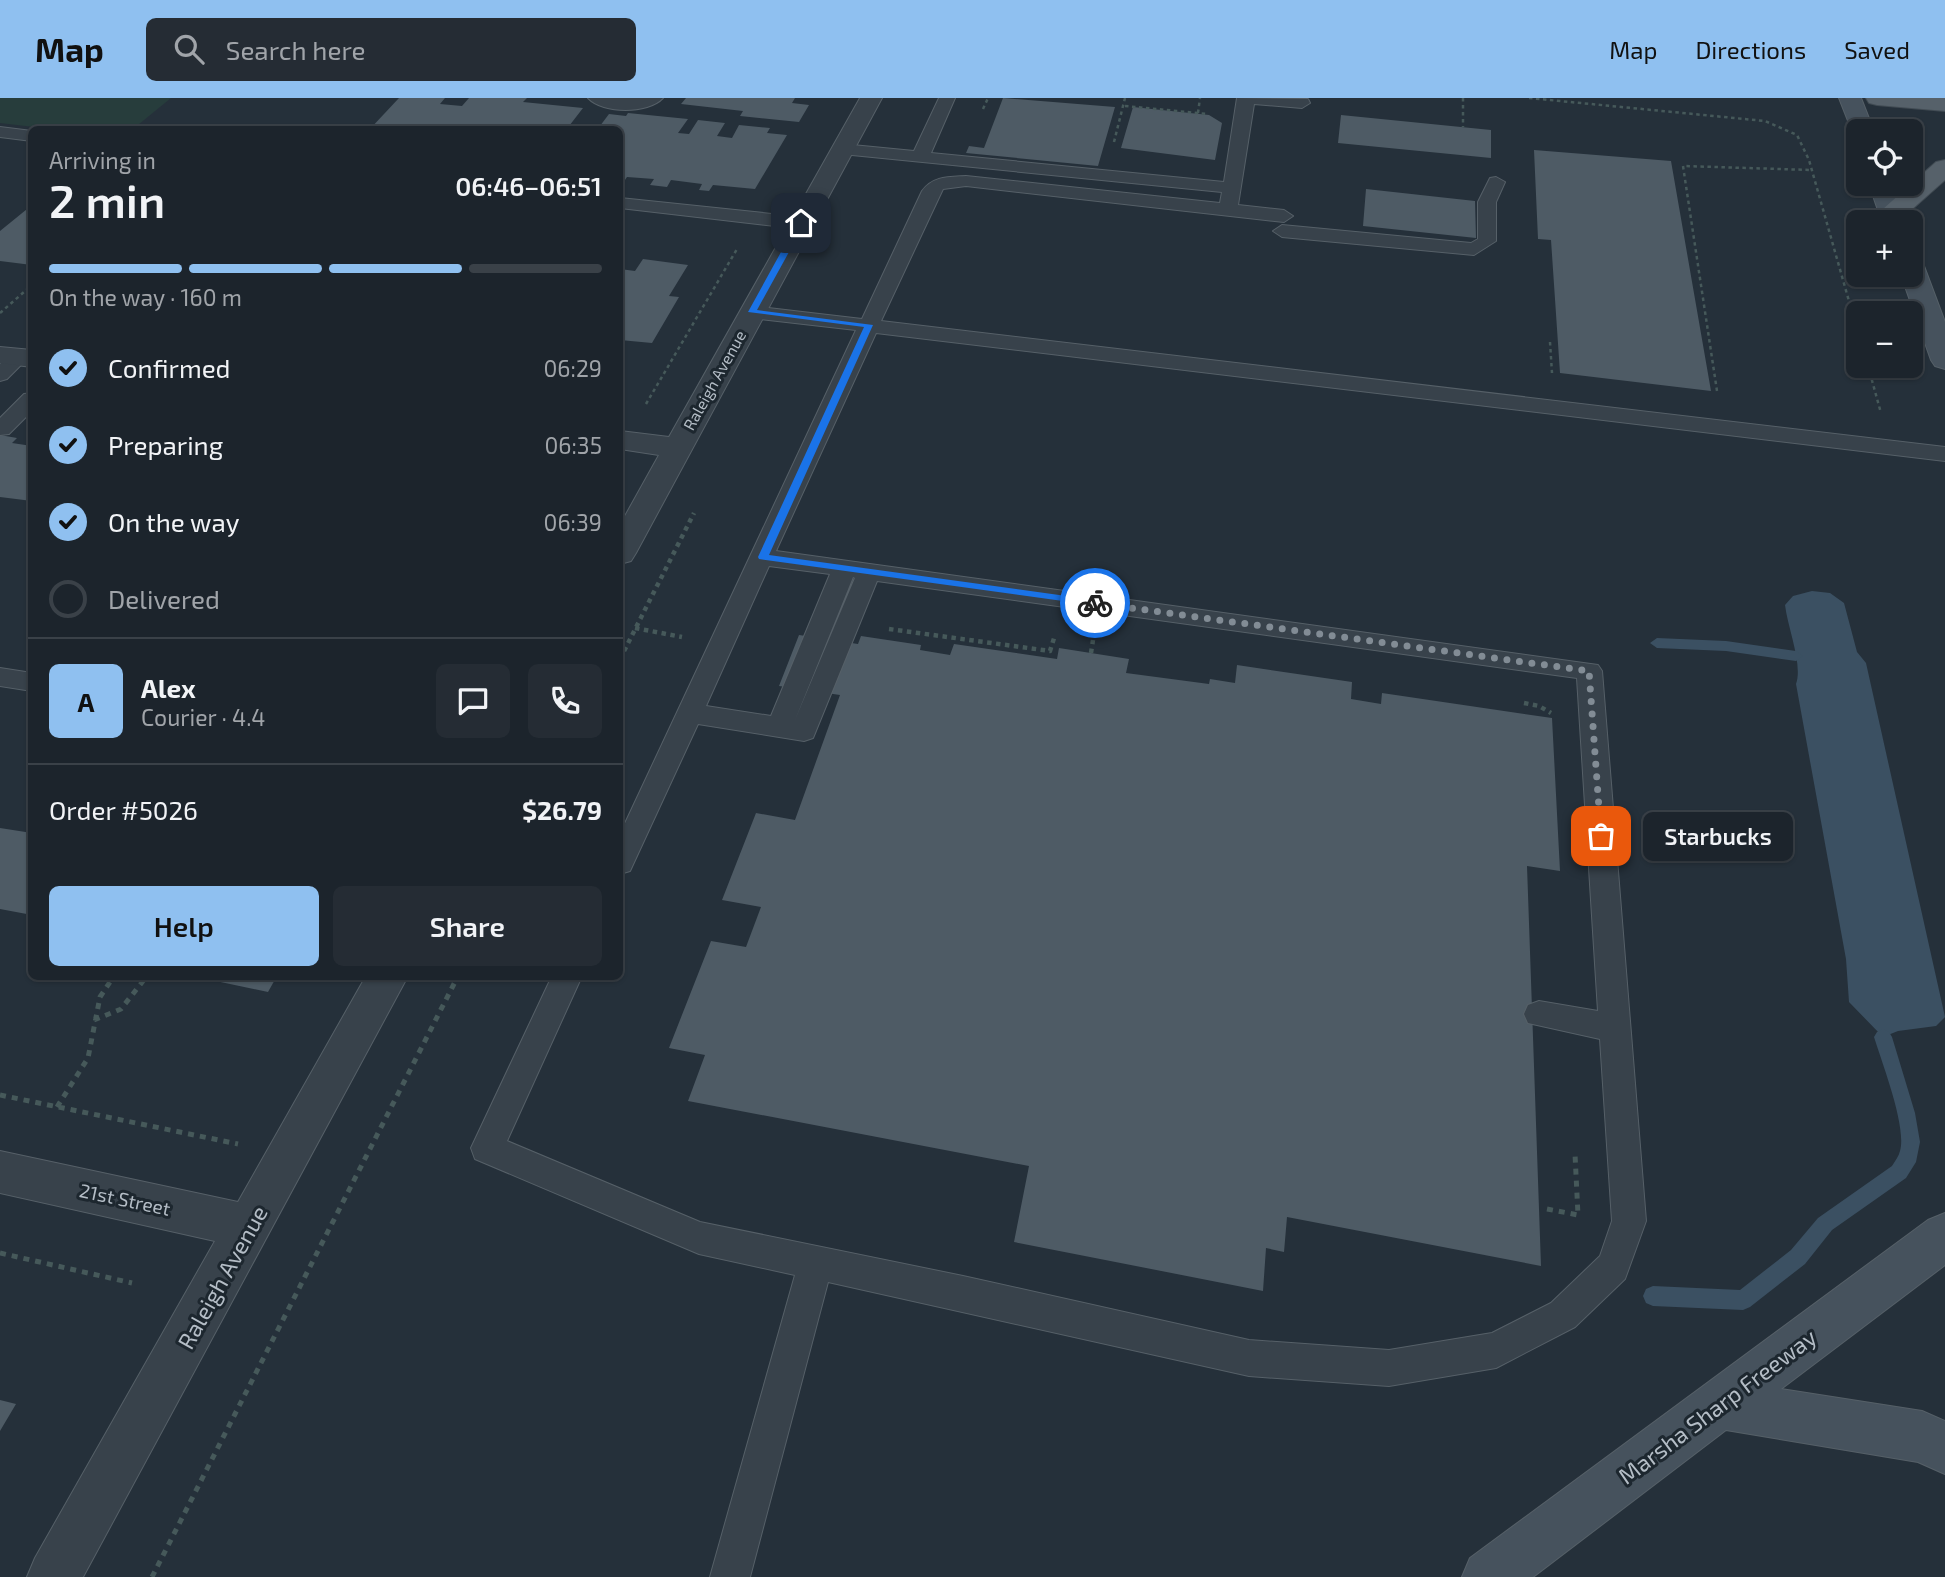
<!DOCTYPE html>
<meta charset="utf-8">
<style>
body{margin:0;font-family:"Exo 2",sans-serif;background:#252c34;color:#f1f3f6;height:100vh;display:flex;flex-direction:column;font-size:26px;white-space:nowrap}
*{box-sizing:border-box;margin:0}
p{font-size:23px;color:#a0a4a9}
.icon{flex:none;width:38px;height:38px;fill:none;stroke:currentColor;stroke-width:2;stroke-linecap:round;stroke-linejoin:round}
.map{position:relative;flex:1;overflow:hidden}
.sheet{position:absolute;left:28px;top:28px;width:595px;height:854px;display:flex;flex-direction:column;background:#1c242c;border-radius:10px;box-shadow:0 2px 5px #0004,0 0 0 2px #3a4148}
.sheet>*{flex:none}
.controls{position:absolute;left:1846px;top:21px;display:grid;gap:14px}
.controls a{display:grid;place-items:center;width:77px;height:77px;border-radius:10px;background:#1c242c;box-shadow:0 2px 5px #0004,0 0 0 2px #3a4148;font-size:35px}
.pin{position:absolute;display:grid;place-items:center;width:60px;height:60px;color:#fff;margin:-30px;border-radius:14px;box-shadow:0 4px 10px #0006}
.courier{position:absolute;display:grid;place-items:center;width:70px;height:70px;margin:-35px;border:5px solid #1a73e8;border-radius:50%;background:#fff;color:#222;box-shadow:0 2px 9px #0007}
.bubble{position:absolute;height:49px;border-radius:10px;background:#1c242c;box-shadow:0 2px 5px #0004,0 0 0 2px #3a4148;font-size:23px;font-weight:600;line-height:49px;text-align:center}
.overview em{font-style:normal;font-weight:600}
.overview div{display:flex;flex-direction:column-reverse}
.overview{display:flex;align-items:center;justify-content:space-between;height:119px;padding:0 21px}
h1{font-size:46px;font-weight:600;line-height:52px}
.bar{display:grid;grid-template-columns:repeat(4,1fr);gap:10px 7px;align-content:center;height:84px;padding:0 21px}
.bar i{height:9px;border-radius:5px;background:#3a4148}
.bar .current{background:#8fc0f0}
.bar p{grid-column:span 4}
.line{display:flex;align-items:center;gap:18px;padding:0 21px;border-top:2px solid #3a4148}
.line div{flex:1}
.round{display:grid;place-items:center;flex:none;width:74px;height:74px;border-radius:10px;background:#252c34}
ol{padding:0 21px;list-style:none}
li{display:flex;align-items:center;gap:21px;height:77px}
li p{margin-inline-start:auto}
li .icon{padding:7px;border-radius:50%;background:#8fc0f0;color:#111;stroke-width:4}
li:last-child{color:#a0a4a9}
li i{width:38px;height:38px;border:4px solid #3a4148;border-radius:50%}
.primary-button{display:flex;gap:14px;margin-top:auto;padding:14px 21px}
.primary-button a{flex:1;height:80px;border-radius:10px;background:#8fc0f0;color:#111;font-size:28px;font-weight:600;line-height:80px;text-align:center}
.primary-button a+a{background:#252c34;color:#f1f3f6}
header{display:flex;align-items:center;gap:42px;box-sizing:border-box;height:98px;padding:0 35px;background:#8fc0f0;color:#111}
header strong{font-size:33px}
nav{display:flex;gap:38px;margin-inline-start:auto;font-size:24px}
.search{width:490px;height:63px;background:#252c34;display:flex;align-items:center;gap:18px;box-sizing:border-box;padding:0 24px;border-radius:10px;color:#a0a4a9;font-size:26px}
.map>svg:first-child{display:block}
.green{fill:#273d3c}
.water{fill:#3b5062}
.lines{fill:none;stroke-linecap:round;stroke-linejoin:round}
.stream{fill:#3b5062;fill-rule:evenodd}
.building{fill:#4e5b65}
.lane-casing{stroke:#566068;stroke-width:2}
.street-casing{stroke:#566068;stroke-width:2}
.secondary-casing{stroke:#566068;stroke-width:2}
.primary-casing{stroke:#414b53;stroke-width:2}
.path-far2{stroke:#46595a;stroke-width:2.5;stroke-dasharray:3.5 3.5;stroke-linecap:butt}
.path-far1{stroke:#46595a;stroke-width:4.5;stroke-dasharray:4.5 4.5;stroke-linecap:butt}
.path{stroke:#46595a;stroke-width:5;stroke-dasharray:6 6;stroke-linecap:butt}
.lane{fill:#38424b;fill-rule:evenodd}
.street{fill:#38424b;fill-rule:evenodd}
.secondary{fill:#46525d;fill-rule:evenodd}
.primary{fill:#56616a;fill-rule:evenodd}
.route{fill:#1a73e8}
.done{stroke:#828c95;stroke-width:7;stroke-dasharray:0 12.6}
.labels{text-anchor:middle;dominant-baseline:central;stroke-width:6;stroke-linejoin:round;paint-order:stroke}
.far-street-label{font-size:16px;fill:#b4bdc6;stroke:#1d272f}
.street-label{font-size:19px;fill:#b4bdc6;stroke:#1d272f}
.near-street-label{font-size:23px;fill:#b4bdc6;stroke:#1d272f}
</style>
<header>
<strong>Map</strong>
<div class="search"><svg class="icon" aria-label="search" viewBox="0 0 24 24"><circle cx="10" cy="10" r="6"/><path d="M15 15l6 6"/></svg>Search here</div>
<nav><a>Map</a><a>Directions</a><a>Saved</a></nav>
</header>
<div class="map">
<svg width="1945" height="1479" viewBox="0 0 1945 1479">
<rect width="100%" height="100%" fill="#25303a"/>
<path class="green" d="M0,0H171L133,31L60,32L0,25Z"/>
<path class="water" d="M1812,493L1830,495L1844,505L1857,554L1866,565L1945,919L1936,928L1898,933L1883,939L1849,904L1846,861L1796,586C1803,567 1788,531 1785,507L1793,498Z"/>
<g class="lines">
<path class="stream" d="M1657,540L1726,543L1796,553L1803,558L1796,563L1726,553L1657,550L1650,545Z
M1883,931L1889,934L1892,939L1915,1015L1920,1044L1916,1064L1906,1080L1832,1132L1805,1166L1750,1209L1743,1212L1653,1208L1646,1205L1643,1198L1646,1191L1653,1188L1740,1192L1791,1152L1818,1120L1892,1068C1895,1063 1899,1058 1900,1053C1907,1029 1882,965 1874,939L1877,934Z"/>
</g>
<path class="building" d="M399,0H445L440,6L462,8L469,0H527L523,4L583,10L566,32H369Z
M686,0H795L792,5L809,7L799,24L740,18L743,13L681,6Z
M1003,0L1115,9L1098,68L966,55L969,48L984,50Z
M1133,9L1209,17L1222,25L1215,62L1121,50Z
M628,15L688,21L678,35L689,36L698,22L725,25L717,38L732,40L739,27L770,30L767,35L787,37L755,91L713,87L709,93L699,92L702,86L671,82L667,89L650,87L654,81L627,79L623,85L620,84V32H597L609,16L626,18Z
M1341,17L1491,32V60L1338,45Z
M1534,52L1671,63L1711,293L1560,275L1551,142L1538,141Z
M1366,91L1475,103L1476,140L1363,128Z
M32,107V167L0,163V133Z
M643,161L688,167L669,198L679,199L652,245L620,242V171L635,173Z
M0,337L17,340L12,345L32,348V403L0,399Z
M799,537L858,546L861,538L921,547L920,552L950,557L954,546L1057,561L1059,550L1129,561L1126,575L1209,586L1210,581L1235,585L1237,567L1352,584L1351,601L1381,606L1382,595L1552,620L1560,773L1527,768L1541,1168L1287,1119L1284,1154L1266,1150L1263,1193L1014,1144L1029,1068L688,1003L705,957L669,950L711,843L746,849L761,809L722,802L756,715L795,722L840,597L779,588Z
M0,730L32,735V817L0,811Z
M192,878H277L268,894Z
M0,1302L16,1306L0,1333Z"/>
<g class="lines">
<defs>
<path id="lane" d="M588,0H663C648,16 603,16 588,0Z
M939,0H955L931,55L1224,84L1237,0L1308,1L1310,5L1302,10L1254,6L1238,107L1284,112L1293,118L1284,124L966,88L943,91L881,223L1945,349V363L876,235L776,453L1598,567L1602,573L1646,1123L1625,1181L1575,1229L1496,1270L1389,1288L1249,1278L828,1184L750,1479H710L795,1177L699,1156L475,1061L471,1050L552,878H582L507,1043L700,1124L963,1178L1249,1242L1389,1252L1492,1235L1551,1205L1600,1158L1612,1123L1600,941L1528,925L1524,916L1528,907L1539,903L1598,913L1577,580L877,483L813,640L804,643L698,626L630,773L620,776V736L856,232L752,220L745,218L742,214L745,210L752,208L862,221L922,93C933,78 948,79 966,78L1220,105L1222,94L842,56L833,51L842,46L914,53ZM769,468L830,476L771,618L706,608ZM853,479L855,480L795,622Z
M0,29L32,33V43L0,39Z
M1496,79L1505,84L1496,104V143L1474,157L1282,139L1273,133L1282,127L1471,145L1478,141V104L1490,80Z
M620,100L801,119L810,125L801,131L620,110Z
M19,253L26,255L29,259L7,281L0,283V266L12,255Z
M32,295V313L9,336L0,337V320L24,296Z
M0,570L32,575V593L0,588Z"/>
<path id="street" d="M860,0H882L636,455L631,463L620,466V427L659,357L620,351V333L669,339Z
M0,249L32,252V269L0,265Z
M366,878H408L83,1479H27L35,1460L215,1143L0,1095V1053L238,1104Z"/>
<path id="secondary" d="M1839,0H1861L1874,33H1858V39L1854,38Z
M1869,86H1893L1908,124H1882Z
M1911,160L1920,162L1924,168L1945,224V271L1935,268L1931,262L1901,177H1911Z
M1945,1115V1167L1781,1291L1922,1313L1945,1323V1376L1918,1364L1726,1332L1533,1479H1462L1470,1460L1928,1122Z"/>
<path id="primary" d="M1866,0H1945V13L1877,7L1869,5Z
M1945,62V82L1901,121L1892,124L1883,121L1879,116L1883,111L1936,64Z"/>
</defs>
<use href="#lane" class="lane-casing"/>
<use href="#street" class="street-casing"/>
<use href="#secondary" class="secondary-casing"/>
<use href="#primary" class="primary-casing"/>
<path class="path-far2" d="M1463,0V29
M1529,0L1765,23L1797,37L1809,62L1858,235
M1125,8L1208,16
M983,11L988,0
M1198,15L1200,0
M1114,44L1125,0
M0,215L32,187
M1550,244L1552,275
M1868,268L1881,315
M1717,293L1683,68L1811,72
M646,306L737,151"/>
<path class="path-far1" d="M635,530L682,539
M889,531L1050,553L1055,537
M1091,555L1093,542
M620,561L694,415
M1524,605L1539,608L1551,615"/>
<path class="path" d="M94,922L121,911L147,878
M0,997L238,1046
M57,1009L88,960L100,899L114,878
M1547,1111L1578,1117L1575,1056
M0,1155L132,1185
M152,1479L458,878"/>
<use href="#lane" class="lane"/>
<use href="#street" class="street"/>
<use href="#secondary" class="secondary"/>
<use href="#primary" class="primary"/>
</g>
<path class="route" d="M801,123L805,125L757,212L873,227L769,457L1095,502L1099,503V508L759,461L758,459L864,229L748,214L797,125Z"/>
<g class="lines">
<path class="done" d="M1095,505L1589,573L1601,738"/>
</g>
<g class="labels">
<g class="far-street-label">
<text transform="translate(714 282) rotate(-61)">Raleigh Avenue</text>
</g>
<g class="street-label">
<text transform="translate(125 1101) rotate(12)">21st Street</text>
</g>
<g class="near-street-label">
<text transform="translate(222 1179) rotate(-61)">Raleigh Avenue</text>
<text transform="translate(1717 1308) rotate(-37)">Marsha Sharp Freeway</text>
</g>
</g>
</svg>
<div class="controls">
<a><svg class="icon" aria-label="locate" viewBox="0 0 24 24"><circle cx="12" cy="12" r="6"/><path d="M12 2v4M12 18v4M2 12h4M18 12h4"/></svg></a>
<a>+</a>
<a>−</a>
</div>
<div class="pin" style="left:1601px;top:738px;background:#ea580c"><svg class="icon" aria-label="bag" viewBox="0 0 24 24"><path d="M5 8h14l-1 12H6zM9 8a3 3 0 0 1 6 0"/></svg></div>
<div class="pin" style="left:801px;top:125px;background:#1f2937"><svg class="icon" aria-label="home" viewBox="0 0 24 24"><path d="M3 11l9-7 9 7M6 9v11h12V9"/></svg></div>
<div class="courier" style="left:1095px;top:505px"><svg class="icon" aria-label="bike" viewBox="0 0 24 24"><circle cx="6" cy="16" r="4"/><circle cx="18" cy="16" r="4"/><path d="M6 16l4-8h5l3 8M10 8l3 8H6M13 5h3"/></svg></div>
<div class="bubble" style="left:1643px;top:714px;width:150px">Starbucks</div>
<section class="sheet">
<div class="overview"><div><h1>2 min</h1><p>Arriving in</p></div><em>06:46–06:51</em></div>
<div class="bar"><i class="current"></i><i class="current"></i><i class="current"></i><i></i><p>On the way · 160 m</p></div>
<ol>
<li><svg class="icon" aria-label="check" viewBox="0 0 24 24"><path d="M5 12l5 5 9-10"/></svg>Confirmed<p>06:29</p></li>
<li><svg class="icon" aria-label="check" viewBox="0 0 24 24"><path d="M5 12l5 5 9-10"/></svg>Preparing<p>06:35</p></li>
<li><svg class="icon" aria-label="check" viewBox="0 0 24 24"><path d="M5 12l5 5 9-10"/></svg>On the way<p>06:39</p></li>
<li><i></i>Delivered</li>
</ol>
<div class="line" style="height:126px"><b class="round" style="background:#8fc0f0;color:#111">A</b><div><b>Alex</b><p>Courier · 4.4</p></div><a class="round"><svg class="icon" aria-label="chat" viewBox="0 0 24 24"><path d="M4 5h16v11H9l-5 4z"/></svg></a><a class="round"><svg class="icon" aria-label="phone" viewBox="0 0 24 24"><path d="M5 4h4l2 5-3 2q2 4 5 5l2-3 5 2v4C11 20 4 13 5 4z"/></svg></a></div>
<div class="line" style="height:91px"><div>Order #5026</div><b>$26.79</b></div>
<div class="primary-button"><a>Help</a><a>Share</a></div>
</section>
</div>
